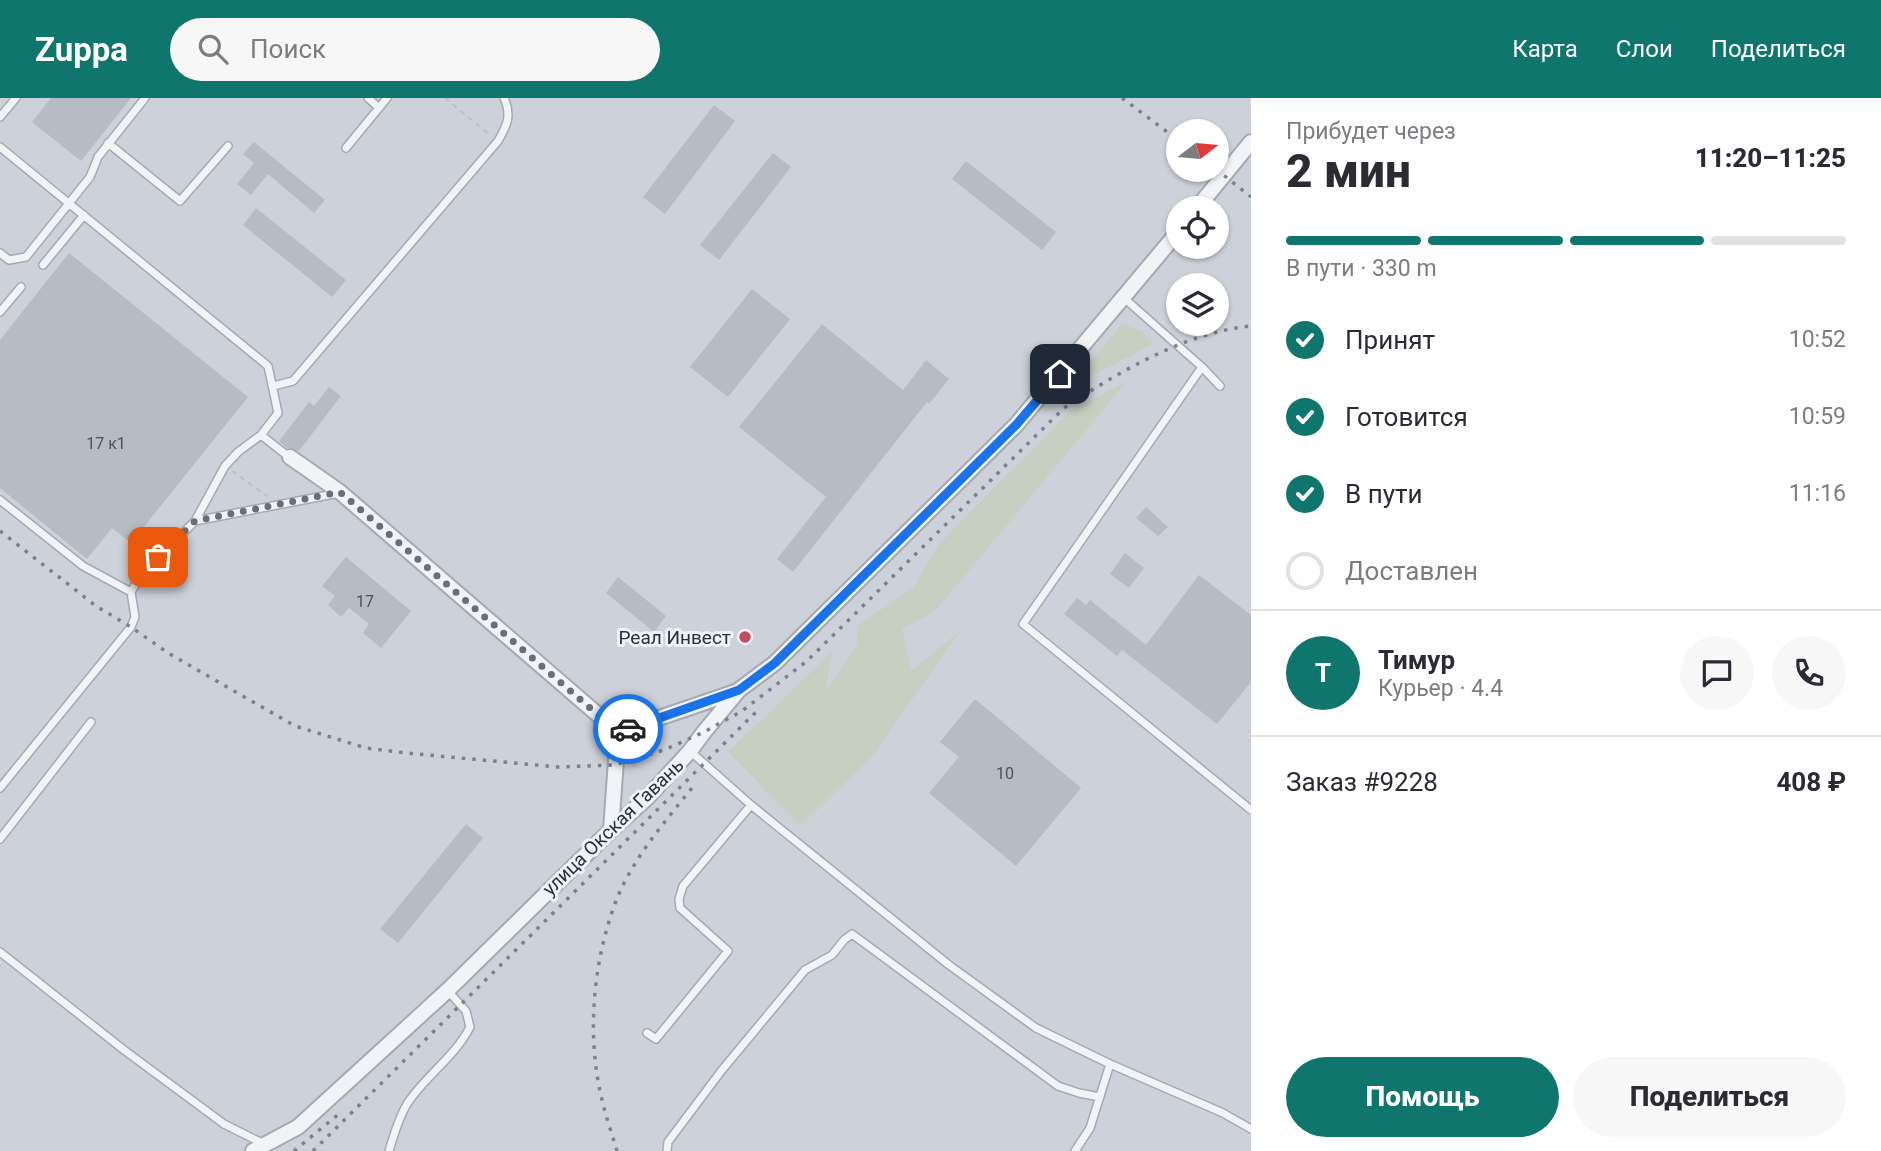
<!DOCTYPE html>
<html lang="ru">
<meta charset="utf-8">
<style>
body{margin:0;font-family:Roboto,sans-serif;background:#f7f7f7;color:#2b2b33;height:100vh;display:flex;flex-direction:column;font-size:26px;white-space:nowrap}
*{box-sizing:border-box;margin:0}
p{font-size:23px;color:#7c7c81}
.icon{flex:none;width:38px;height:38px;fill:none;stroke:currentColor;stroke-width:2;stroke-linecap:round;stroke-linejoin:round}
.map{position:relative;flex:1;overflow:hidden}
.side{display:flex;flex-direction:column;background:#fff;width:630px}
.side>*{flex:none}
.needle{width:46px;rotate:74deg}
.controls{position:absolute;left:1166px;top:21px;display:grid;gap:14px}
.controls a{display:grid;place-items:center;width:63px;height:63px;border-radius:50%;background:#fff;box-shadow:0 2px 5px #0004;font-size:35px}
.pin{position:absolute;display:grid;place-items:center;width:60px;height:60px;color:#fff;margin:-30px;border-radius:14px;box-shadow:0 4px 10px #0006}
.courier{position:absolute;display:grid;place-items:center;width:70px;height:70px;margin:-35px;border:5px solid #1a73e8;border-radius:50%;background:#fff;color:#222;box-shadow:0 2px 9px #0007}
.summary em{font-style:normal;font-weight:800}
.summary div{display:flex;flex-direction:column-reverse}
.summary{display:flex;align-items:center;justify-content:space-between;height:119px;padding:0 35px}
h1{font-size:46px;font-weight:800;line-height:52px}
.bar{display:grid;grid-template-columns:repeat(4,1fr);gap:10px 7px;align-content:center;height:84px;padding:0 35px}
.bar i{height:9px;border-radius:5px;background:#e1e1e2}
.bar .current{background:#0f766e}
.bar p{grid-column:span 4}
.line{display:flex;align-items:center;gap:18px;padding:0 35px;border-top:2px solid #e1e1e2}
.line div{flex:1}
.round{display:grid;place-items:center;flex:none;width:74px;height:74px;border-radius:37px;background:#f7f7f7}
ol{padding:0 35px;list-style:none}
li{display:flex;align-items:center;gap:21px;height:77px}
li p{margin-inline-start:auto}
li .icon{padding:7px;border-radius:50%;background:#0f766e;color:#fff;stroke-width:4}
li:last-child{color:#7c7c81}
li i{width:38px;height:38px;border:4px solid #e1e1e2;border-radius:50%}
.action{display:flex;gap:14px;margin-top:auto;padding:14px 35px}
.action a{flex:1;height:80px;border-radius:42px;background:#0f766e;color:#fff;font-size:28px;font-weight:800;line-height:80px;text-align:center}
.action a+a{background:#f7f7f7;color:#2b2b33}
header{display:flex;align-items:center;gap:42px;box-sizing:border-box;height:98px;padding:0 35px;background:#0f766e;color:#fff}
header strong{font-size:33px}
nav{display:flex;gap:38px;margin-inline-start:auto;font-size:24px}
.search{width:490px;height:63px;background:#f7f7f7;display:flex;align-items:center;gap:18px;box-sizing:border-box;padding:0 24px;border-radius:38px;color:#7c7c81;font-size:26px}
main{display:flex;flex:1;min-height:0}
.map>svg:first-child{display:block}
.built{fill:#cdd1d9;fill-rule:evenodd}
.green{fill:#c5d0c1}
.building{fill:#b7bbc3}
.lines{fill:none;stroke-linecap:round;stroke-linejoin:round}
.service-casing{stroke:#a5a9b1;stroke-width:10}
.minor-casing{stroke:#a5a9b1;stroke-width:18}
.path{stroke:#bdc0c6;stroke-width:2;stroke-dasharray:5 5;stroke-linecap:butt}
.service{stroke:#f1f3f6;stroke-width:7}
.minor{stroke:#f1f3f6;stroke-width:14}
.rail{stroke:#7a828f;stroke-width:3.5;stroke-dasharray:3.5 7;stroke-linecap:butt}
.done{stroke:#696e78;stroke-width:7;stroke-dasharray:0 12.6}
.route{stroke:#1a73e8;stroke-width:9}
.poi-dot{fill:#c24d60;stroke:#eef1f5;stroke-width:2.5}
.labels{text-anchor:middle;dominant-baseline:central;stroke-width:6;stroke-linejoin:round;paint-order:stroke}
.number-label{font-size:16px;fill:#4c535e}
.poi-label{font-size:19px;fill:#29303d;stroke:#eef1f5;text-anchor:end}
.street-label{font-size:19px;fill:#29303d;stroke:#eef1f5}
</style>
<header>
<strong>Zuppa</strong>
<div class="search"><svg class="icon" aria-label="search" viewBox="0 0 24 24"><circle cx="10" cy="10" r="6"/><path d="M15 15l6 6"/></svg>Поиск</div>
<nav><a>Карта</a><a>Слои</a><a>Поделиться</a></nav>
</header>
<main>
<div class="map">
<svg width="1251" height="1053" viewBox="0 0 1251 1053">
<rect width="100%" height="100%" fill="#dfe2e7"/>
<path class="built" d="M0,0H1251V1053H0ZM1178,33H1216V72H1178ZM1178,110H1216V149H1178ZM1178,187H1216V226H1178Z"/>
<path class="green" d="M1122,226L1142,233L1153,246L1070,289Z
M1127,283L935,513L902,531L911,573L961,532L870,661L800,728L728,654L832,554L825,595L857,547V528L913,490L938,447L1069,314Z"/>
<path class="building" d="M51,0H131L81,63L32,24Z
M714,7L735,23L665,116L643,99Z
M254,44L325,102L314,115L268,76L251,97L237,86L254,65L243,56Z
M773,55L791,69L719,162L700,147Z
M966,63L1056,134L1042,152L952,81Z
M256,110L346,182L332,199L243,127Z
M69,155L248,299L131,445L112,430L87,461L0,390V242Z
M752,191L790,221L728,299L690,269Z
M822,226L903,292L926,262L949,281L929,306L927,304L793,474L777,461L826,399L739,329Z
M329,289L341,298L299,353L287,350L279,343L309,304L314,308Z
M1146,409L1168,429L1158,438L1136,420Z
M1125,455L1144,470L1129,490L1110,476Z
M346,459L411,513L381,550L363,535L369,526L349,510L341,519L328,507L335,498L322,488Z
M1199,477L1251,517V584L1217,626L1122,552L1117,558L1064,516L1077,500L1086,507L1090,502L1146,547Z
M618,479L666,518L654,534L606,495Z
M975,601L1081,690L1016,768L929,695L959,659L940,644Z
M466,726L483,740L398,845L380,831Z"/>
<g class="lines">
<defs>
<path id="service" d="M368,0L379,10
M0,19L16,0
M108,45L180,103L228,48
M0,49L268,268L278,315L261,337L289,359
M346,50L387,0
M0,155L9,162L26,159L90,79L98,59L145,0
M43,167L84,117
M1124,200L1202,269L1220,288
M0,214L21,189
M1202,269L1023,526L1251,712
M273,288L293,283L498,43C507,28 512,17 504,0
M0,402L83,468L131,494
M195,423L225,368L238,354L261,337
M690,653L751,707L949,867L1036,930L1110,966L1223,1015L1251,1031
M0,690L131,529L135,519L131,494L139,480L195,423L339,395
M0,741L91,624
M0,854L124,952L224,1026L264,1046
M647,935L656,941L728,853L680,810L679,801L683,788L751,707
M389,1053C394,1037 398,1021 407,1006C425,978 455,959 470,929L466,913L448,893
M667,1053L668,1044L722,972L805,872L832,857L844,842L852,836L1058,988L1079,995L1100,999
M1075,1053L1090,1030L1110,966"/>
<path id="minor" d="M1197,110L1251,44
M290,359L340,394L618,634L738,593
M611,732L618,634
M253,1053L298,1029L448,892L611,732L647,700L690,653L704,634L739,592L775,565L1016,327L1178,134"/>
</defs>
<use href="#service" class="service-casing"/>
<use href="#minor" class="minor-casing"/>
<path class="path" d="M445,0L490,37
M232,373L267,398"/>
<use href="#service" class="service"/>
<use href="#minor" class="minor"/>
<path class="rail" d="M1122,0L1178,42
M1216,71L1251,99
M0,433L96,508L131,529L168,555L295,628L366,650L406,655L558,669L614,667L664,652L704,634L742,613L807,563L1064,310C1117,275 1186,234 1251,228
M294,1053L340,1015
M313,1053L757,613
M617,1053C612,1036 606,1019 602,1002C586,937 593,860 618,798C636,756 668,720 696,685"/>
</g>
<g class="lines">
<path class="done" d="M158,459L195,423L340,394L618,634L628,631"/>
<path class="route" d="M628,631L739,592L775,565L1016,327L1060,276"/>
</g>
<circle class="poi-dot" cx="745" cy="539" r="7"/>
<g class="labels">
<g class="number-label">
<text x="106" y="345">17 к1</text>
<text x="365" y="503">17</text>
<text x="1005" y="675">10</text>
</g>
<g class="poi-label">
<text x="731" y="539">Реал Инвест</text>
</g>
<g class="street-label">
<text transform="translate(613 729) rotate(-44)">улица Окская Гавань</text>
</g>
</g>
</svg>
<div class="controls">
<a><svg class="needle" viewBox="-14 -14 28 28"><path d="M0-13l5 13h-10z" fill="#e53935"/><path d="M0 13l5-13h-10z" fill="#7c7c81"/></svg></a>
<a><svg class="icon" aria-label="locate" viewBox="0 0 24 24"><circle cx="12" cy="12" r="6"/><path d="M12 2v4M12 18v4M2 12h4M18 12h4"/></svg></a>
<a><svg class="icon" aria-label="layers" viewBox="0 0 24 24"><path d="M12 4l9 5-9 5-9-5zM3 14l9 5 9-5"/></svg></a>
</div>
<div class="pin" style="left:158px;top:459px;background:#ea580c"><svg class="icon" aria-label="bag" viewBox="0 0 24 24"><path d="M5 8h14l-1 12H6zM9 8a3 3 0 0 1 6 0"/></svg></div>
<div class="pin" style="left:1060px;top:276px;background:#1f2937"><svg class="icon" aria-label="home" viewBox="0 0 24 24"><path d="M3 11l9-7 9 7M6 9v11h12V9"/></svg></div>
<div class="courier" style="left:628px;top:631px"><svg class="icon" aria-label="car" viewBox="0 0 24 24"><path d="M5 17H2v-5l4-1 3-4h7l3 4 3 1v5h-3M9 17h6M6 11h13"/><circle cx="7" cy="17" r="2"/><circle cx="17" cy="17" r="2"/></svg></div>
</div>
<section class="side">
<div class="summary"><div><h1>2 мин</h1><p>Прибудет через</p></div><em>11:20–11:25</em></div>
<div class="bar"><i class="current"></i><i class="current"></i><i class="current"></i><i></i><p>В пути · 330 m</p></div>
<ol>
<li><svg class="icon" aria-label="check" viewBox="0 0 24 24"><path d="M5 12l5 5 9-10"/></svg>Принят<p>10:52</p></li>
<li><svg class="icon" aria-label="check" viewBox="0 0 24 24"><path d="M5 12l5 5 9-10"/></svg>Готовится<p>10:59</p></li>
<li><svg class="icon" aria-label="check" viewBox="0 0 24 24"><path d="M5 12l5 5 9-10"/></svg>В пути<p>11:16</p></li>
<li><i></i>Доставлен</li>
</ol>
<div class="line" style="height:126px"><b class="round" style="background:#0f766e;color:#fff">Т</b><div><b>Тимур</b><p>Курьер · 4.4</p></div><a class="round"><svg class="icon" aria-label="chat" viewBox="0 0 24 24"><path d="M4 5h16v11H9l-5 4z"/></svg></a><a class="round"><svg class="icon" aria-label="phone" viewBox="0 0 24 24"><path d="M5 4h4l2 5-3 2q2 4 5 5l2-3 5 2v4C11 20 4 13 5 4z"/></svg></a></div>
<div class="line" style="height:91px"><div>Заказ #9228</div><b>408 ₽</b></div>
<div class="action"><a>Помощь</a><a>Поделиться</a></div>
</section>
</main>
